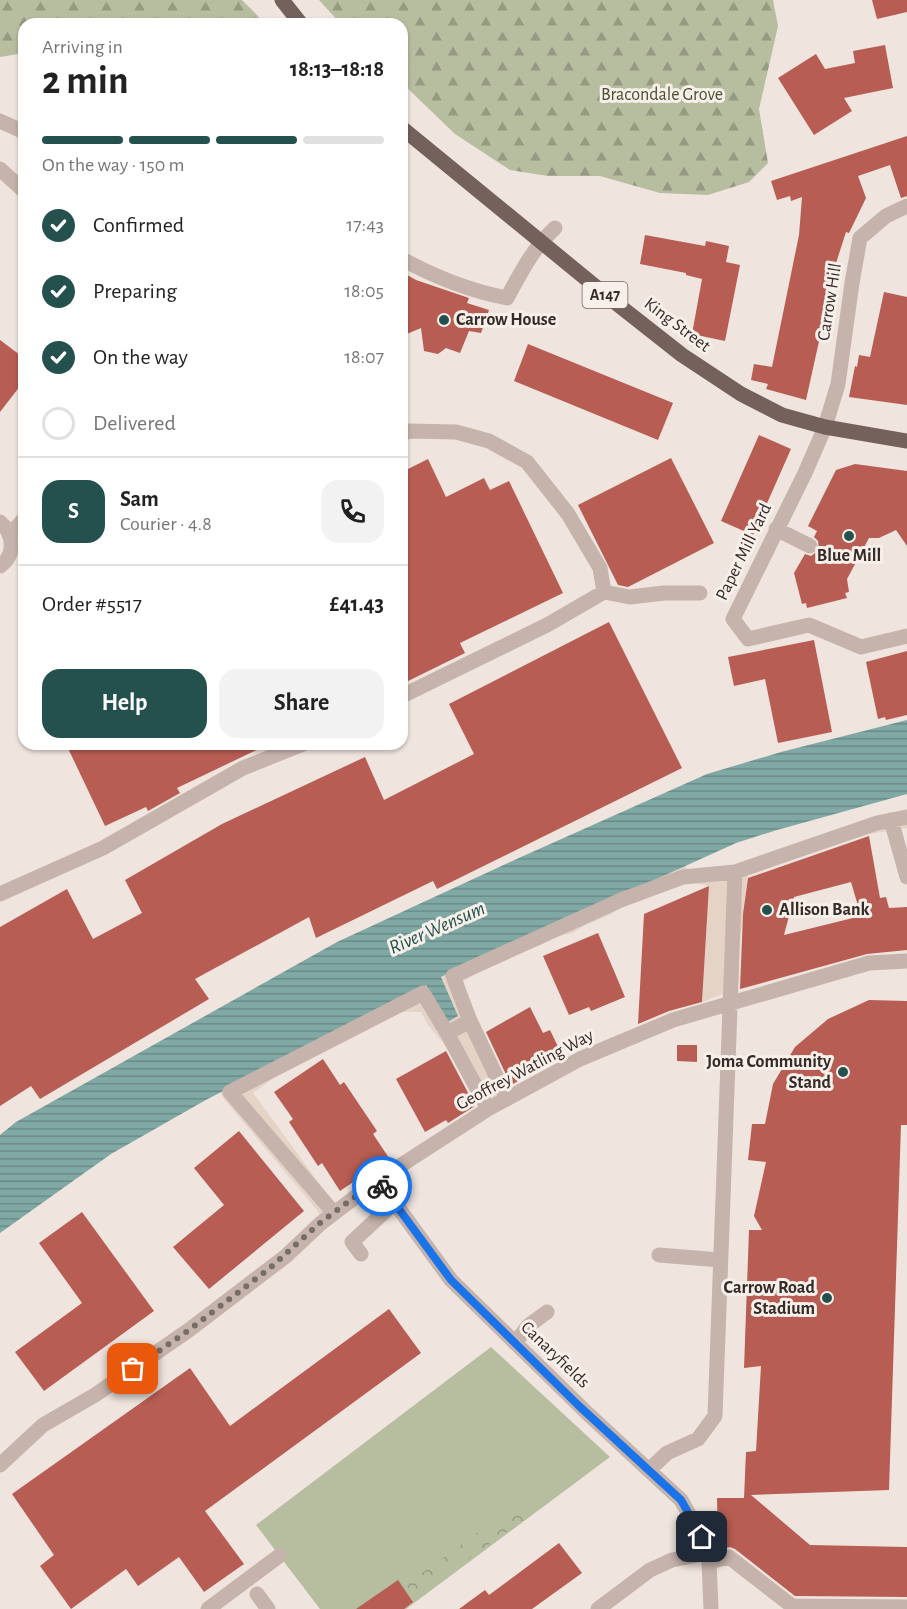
<!DOCTYPE html>
<meta charset="utf-8">
<style>
body{margin:0;font-family:"Alegreya Sans",sans-serif;background:#f2f2f2;color:#222;height:100vh;display:flex;flex-direction:column;font-size:22px;white-space:nowrap}
*{box-sizing:border-box;margin:0}
p{font-size:20px;color:#767676}
.icon{flex:none;width:33px;height:33px;fill:none;stroke:currentColor;stroke-width:2;stroke-linecap:round;stroke-linejoin:round}
.map{position:relative;flex:1;overflow:hidden}
.side{position:absolute;left:18px;top:18px;width:390px;height:732px;display:flex;flex-direction:column;background:#fff;border-radius:18px;box-shadow:0 2px 4px #0004}
.side>*{flex:none}
.pin{position:absolute;display:grid;place-items:center;width:51px;height:51px;color:#fff;margin:-26px;border-radius:12px;box-shadow:0 3px 9px #0006}
.courier{position:absolute;display:grid;place-items:center;width:60px;height:60px;margin:-30px;border:4px solid #1a73e8;border-radius:50%;background:#fff;color:#222;box-shadow:0 2px 8px #0007}
.head em{font-style:normal;font-weight:700}
.head div{display:flex;flex-direction:column-reverse}
.head{display:flex;align-items:center;justify-content:space-between;height:102px;padding:0 24px}
h1{font-size:39px;font-weight:700;line-height:45px}
.bar{display:grid;grid-template-columns:repeat(4,1fr);gap:9px 6px;align-content:center;height:72px;padding:0 24px}
.bar i{height:8px;border-radius:4px;background:#e0e0e0}
.bar .selected{background:#24514d}
.bar p{grid-column:span 4}
.line{display:flex;align-items:center;gap:15px;padding:0 24px;border-top:2px solid #e0e0e0}
.line div{flex:1}
.round{display:grid;place-items:center;flex:none;width:63px;height:63px;border-radius:18px;background:#f2f2f2}
ol{padding:0 24px;list-style:none}
li{display:flex;align-items:center;gap:18px;height:66px}
li p{margin-inline-start:auto}
li .icon{padding:6px;border-radius:50%;background:#24514d;color:#fff;stroke-width:4}
li:last-child{color:#767676}
li i{width:33px;height:33px;border:3px solid #e0e0e0;border-radius:50%}
.action{display:flex;gap:12px;margin-top:auto;padding:12px 24px}
.action a{flex:1;height:69px;border-radius:18px;background:#24514d;color:#fff;font-size:24px;font-weight:700;line-height:69px;text-align:center}
.action a+a{background:#f2f2f2;color:#222}
.map>svg:first-child{display:block}
.green{fill:#b7bd9f}
.forest{fill:url(#forest-firs)}
.park{fill:url(#park-crowns)}
.plaza{fill:#e5d3c6}
.water{fill:url(#water-rules)}
.building{fill:#b85d53;fill-rule:evenodd}
.lines{fill:none;stroke-linecap:round;stroke-linejoin:round}
.minor{stroke:#c6b3ab;stroke-width:15}
.major{stroke:#75615c;stroke-width:15}
.done{stroke:#766c68;stroke-width:6;stroke-dasharray:0 10.8}
.route{stroke:#1a73e8;stroke-width:8}
.poi-dot{fill:#24514d;stroke:#f7efe9;stroke-width:2}
.labels{text-anchor:middle;dominant-baseline:central;stroke-width:6;stroke-linejoin:round;paint-order:stroke}
.shield{fill:#f7efe9;stroke:#6f6663;stroke-width:1.5}
.shield-label{font-size:16px;font-weight:bold;fill:#352b29}
.park-label{font-size:18px;fill:#495030;stroke:#f7efe9}
.street-label{font-size:18px;fill:#352b29;stroke:#f7efe9}
.poi-label{font-size:18px;font-weight:bold;fill:#352b29;stroke:#f7efe9;text-anchor:start}
.water-label{font-size:20px;font-style:italic;fill:#24514d;stroke:#f7efe9}
</style>
<div class="map">
<svg width="907" height="1609" viewBox="0 0 907 1609">
<defs>
<pattern id="forest-firs" width="22" height="20" patternUnits="userSpaceOnUse" patternTransform="scale(1.5)"><rect width="22" height="20" fill="#b7bd9f"/><path d="M5 1l3.5 6h-7zM16 11l3.5 6h-7z" fill="#969a82"/></pattern>
<pattern id="park-crowns" width="20" height="18" patternUnits="userSpaceOnUse" patternTransform="scale(1.5)"><rect width="20" height="18" fill="#b7bd9f"/><path d="M2 6a3 3 0 1 1 6 0M12 15a3 3 0 1 1 6 0" fill="none" stroke="#969a82"/></pattern>
<pattern id="water-rules" width="6" height="5" patternUnits="userSpaceOnUse" patternTransform="scale(1.5)"><rect width="6" height="5" fill="#80a9a5"/><path d="M0 2.5h6" fill="none" stroke="#6a8a86"/></pattern>
</defs>
<rect width="100%" height="100%" fill="#efe4de"/>
<path class="green" d="M491,1347L610,1457L406,1609H320L256,1525Z"/>
<path class="forest" d="M0,0H242L258,16L263,24H24V53L0,57Z
M319,0H773L778,26L759,109L768,163L749,182L708,195L660,193L600,176H548L510,170L455,134L402,83V24H341Z"/>
<path class="park" d="M519,1502L530,1516L415,1596L406,1585Z"/>
<path class="plaza" d="M907,809V828L869,834L765,868L748,875L734,990L702,1002L709,886L694,883L671,884L633,900L611,914L584,926L573,933L554,937L543,944L492,964L464,981L463,987L510,1088L482,1109L449,1050L428,1025L421,1012H398L275,1077L253,1093L335,1205L320,1216L316,1209L224,1099L220,1092L426,984L449,1022L458,1016L441,978L685,866L693,874L708,873L789,848L829,832Z"/>
<path class="water" d="M907,720V794L777,830L736,843L441,977L458,1016L448,1022L426,985L204,1101L111,1154L0,1233V1135L16,1122L337,942L521,857L707,774L781,752Z"/>
<path class="building" d="M872,0H907V12L877,19Z
M885,45L893,88L844,98L852,111L814,135L778,78L816,54L825,69L855,63L853,51Z
M907,136V196L901,198L890,165L858,176L866,198L849,233L846,232L837,260L806,400L766,389L768,384L751,380L754,364L772,367L799,235L802,197L791,201L790,196L777,200L771,181Z
M645,235L705,246L706,241L729,246L726,262L740,265L725,341L692,334L702,279L686,275V273L640,264Z
M402,272L416,280L469,298L467,303L489,310L481,333L469,331L460,353L446,348L438,354L424,351L421,328L402,336Z
M884,292L907,297V405L849,397L855,366L857,367L859,355L870,357Z
M0,340L24,358V381L0,412Z
M528,344L673,403L658,440L514,381Z
M759,435L791,449L753,535L721,521Z
M671,458L714,543L628,587L618,585L578,505Z
M428,459L446,497L484,478L490,490L509,481L563,593L460,643L465,653L402,684V472Z
M855,464L907,471V546L896,530L879,538H869L847,579L849,592L845,593L847,598L807,608L806,603L802,604L794,573L805,554L811,556L819,550L818,541L814,537L817,531L808,526L836,470Z
M609,622L682,768L437,889L433,881L316,938L309,917L195,979L209,999L40,1099L31,1086L0,1106V927L67,889L93,939L142,913L125,880L222,824L365,757L384,800L474,754L449,704Z
M814,640L832,732L778,743L765,679L734,686L728,657Z
M907,651V715L886,720L885,717L878,719L866,662Z
M66,744H269L177,788L180,793L148,811L146,807L105,826Z
M869,836L880,898L886,897L889,908L907,907V950L867,954L740,989L743,914L748,878ZM851,882L861,916L784,935L794,897Z
M709,886L702,1002L669,1011L638,1024L644,914Z
M598,933L625,997L591,1011L589,1007L569,1015L543,956Z
M869,1000L907,1001V1125H901L889,1490L751,1495L810,1545L907,1547V1597L795,1596L735,1549L730,1547L721,1549L718,1546L717,1498H744L746,1452L756,1451L761,1366L744,1368L749,1230H762L754,1216L766,1162L748,1160L752,1124H765L773,1084L795,1047L828,1019Z
M530,1007L543,1033L550,1030L563,1057L511,1085L486,1032Z
M677,1045H697V1062L677,1061Z
M446,1051L475,1106L448,1123L446,1120L425,1132L396,1079Z
M323,1059L340,1085L344,1082L377,1131L373,1134L389,1158L340,1191L322,1163L318,1166L289,1122L293,1119L274,1092Z
M239,1131L304,1211L209,1289L173,1247L224,1205L194,1168Z
M82,1212L154,1311L44,1391L15,1352L82,1303L39,1243Z
M389,1309L421,1353L205,1511L244,1564L204,1592L179,1557L138,1586L126,1569L71,1609L40,1566L54,1555L12,1494L190,1368L230,1426Z
M559,1543L582,1573L532,1609H459L485,1590L489,1595Z
M398,1580L413,1602L404,1609H356Z"/>
<g class="lines">
<path class="minor" d="M0,121L24,132
M0,169L24,191
M907,206L886,216L860,238L852,283L838,384L825,427L805,473L733,619L748,639L809,625L861,647L907,636
M402,259C435,277 470,291 507,298C521,272 533,248 555,228
M402,434L409,431L456,432L489,441L527,462L568,514L600,568L604,592L547,625L402,696
M0,522C14,534 16,555 0,566
M776,529L810,546
M10,534L24,519
M604,592L630,597L664,593H700
M891,820L907,877
M735,872L877,823L907,817
M0,894L103,848L243,768L303,744
M470,1021L507,1099
M447,1033L488,1109
M378,1180L451,1280L587,1413L681,1500L702,1537L707,1553L709,1562L711,1609
M334,1213L230,1092L423,993L447,1033L470,1021L453,976L621,900L683,877L735,872L715,1416L698,1439L667,1453L649,1470
M361,1254L352,1242L394,1203
M659,1255L720,1260
M515,1343L528,1326L547,1312
M0,1465L43,1425L95,1395L189,1330L286,1256L321,1223L378,1180L488,1109L580,1059L673,1020L869,963L907,961
M709,1562L729,1557L792,1606L907,1607
M257,1594L268,1609
M208,1609L279,1556
M598,1609L650,1570L672,1560L707,1553"/>
<path class="major" d="M282,0L301,24
M402,128L612,300L682,355L741,394L782,415L825,427L907,441"/>
</g>
<g class="lines">
<path class="done" d="M133,1369L189,1330L270,1268L321,1222L378,1180L382,1186"/>
<path class="route" d="M382,1186L451,1280L578,1405L681,1500L702,1537"/>
</g>
<g class="poi-dot">
<circle cx="444" cy="320" r="6"/>
<circle cx="849" cy="536" r="6"/>
<circle cx="767" cy="910" r="6"/>
<circle cx="843" cy="1072" r="6"/>
<circle cx="827" cy="1298" r="6"/>
</g>
<g class="labels">
<rect class="shield" x="582.5" y="282" width="45" height="26" rx="4.5"/>
<g class="shield-label">
<text x="605" y="295">A147</text>
</g>
<g class="park-label">
<text x="662" y="95">Bracondale Grove</text>
</g>
<g class="street-label">
<text transform="translate(830 302) rotate(-81)">Carrow Hill</text>
<text transform="translate(677 325) rotate(37)">King Street</text>
<text transform="translate(744 552) rotate(-64)">Paper Mill Yard</text>
<text transform="translate(525 1070) rotate(-28)">Geoffrey Watling Way</text>
<text transform="translate(555 1355) rotate(44)">Canaryfields</text>
</g>
<g class="poi-label">
<text x="456" y="320">Carrow House</text>
<text x="849" y="556" text-anchor="middle">Blue Mill</text>
<text x="779" y="910">Allison Bank</text>
<text x="831" y="1062" text-anchor="end">Joma Community<tspan x="831" dy="21">Stand</tspan></text>
<text x="815" y="1288" text-anchor="end">Carrow Road<tspan x="815" dy="21">Stadium</tspan></text>
</g>
<g class="water-label">
<text transform="translate(437 928) rotate(-24)">River Wensum</text>
</g>
</g>
</svg>
<div class="pin" style="left:133px;top:1369px;background:#ea580c"><svg class="icon" aria-label="bag" viewBox="0 0 24 24"><path d="M5 8h14l-1 12H6zM9 8a3 3 0 0 1 6 0"/></svg></div>
<div class="pin" style="left:702px;top:1537px;background:#1f2937"><svg class="icon" aria-label="home" viewBox="0 0 24 24"><path d="M3 11l9-7 9 7M6 9v11h12V9"/></svg></div>
<div class="courier" style="left:382px;top:1186px"><svg class="icon" aria-label="bike" viewBox="0 0 24 24"><circle cx="6" cy="16" r="4"/><circle cx="18" cy="16" r="4"/><path d="M6 16l4-8h5l3 8M10 8l3 8H6M13 5h3"/></svg></div>
<section class="side">
<div class="head"><div><h1>2 min</h1><p>Arriving in</p></div><em>18:13–18:18</em></div>
<div class="bar"><i class="selected"></i><i class="selected"></i><i class="selected"></i><i></i><p>On the way · 150 m</p></div>
<ol>
<li><svg class="icon" aria-label="check" viewBox="0 0 24 24"><path d="M5 12l5 5 9-10"/></svg>Confirmed<p>17:43</p></li>
<li><svg class="icon" aria-label="check" viewBox="0 0 24 24"><path d="M5 12l5 5 9-10"/></svg>Preparing<p>18:05</p></li>
<li><svg class="icon" aria-label="check" viewBox="0 0 24 24"><path d="M5 12l5 5 9-10"/></svg>On the way<p>18:07</p></li>
<li><i></i>Delivered</li>
</ol>
<div class="line" style="height:108px"><b class="round" style="background:#24514d;color:#fff">S</b><div><b>Sam</b><p>Courier · 4.8</p></div><a class="round"><svg class="icon" aria-label="phone" viewBox="0 0 24 24"><path d="M5 4h4l2 5-3 2q2 4 5 5l2-3 5 2v4C11 20 4 13 5 4z"/></svg></a></div>
<div class="line" style="height:78px"><div>Order #5517</div><b>£41.43</b></div>
<div class="action"><a>Help</a><a>Share</a></div>
</section>
</div>
